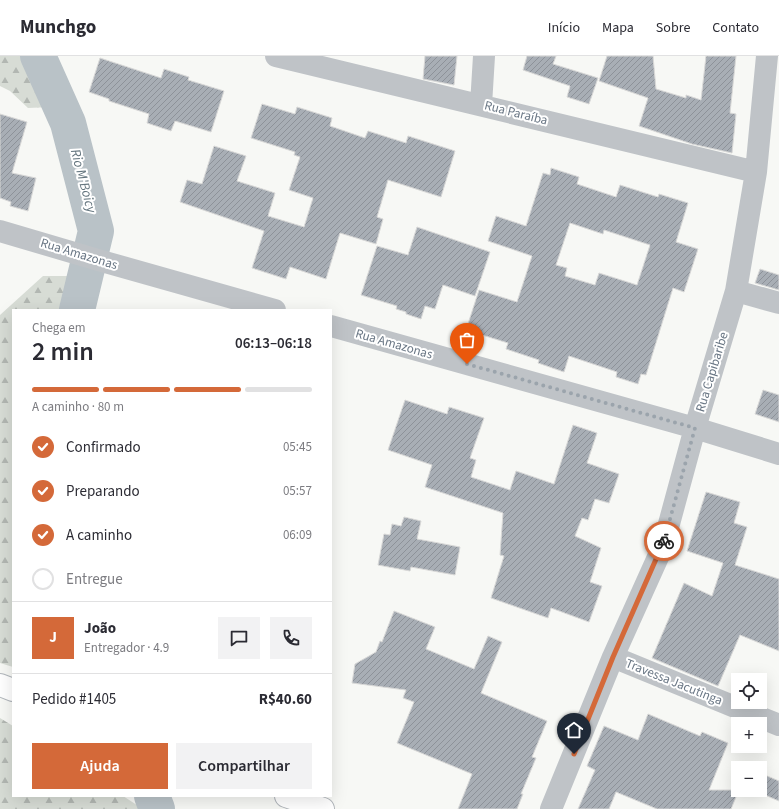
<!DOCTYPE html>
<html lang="pt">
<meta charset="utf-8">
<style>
body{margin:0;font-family:"Source Sans 3",sans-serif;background:#f2f2f3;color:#2b2b33;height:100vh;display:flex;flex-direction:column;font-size:15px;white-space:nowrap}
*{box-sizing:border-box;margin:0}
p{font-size:13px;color:#7c7c81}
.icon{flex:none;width:22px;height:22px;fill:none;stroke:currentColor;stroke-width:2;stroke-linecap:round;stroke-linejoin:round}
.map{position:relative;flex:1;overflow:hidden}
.panel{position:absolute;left:12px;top:253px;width:320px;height:488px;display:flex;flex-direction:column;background:#fff;border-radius:0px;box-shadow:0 4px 16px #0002}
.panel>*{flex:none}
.controls{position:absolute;left:731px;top:617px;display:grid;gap:8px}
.controls a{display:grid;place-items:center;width:36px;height:36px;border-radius:0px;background:#fff;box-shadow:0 4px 16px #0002;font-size:20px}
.pin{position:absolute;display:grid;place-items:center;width:34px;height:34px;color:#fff;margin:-41px -17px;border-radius:50% 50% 50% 0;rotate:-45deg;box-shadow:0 0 4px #0007}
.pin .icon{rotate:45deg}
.courier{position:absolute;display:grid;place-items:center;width:40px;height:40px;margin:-20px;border:3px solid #d46939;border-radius:50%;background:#fff;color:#222;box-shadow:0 1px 5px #0007}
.head em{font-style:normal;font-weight:600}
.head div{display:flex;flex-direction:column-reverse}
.head{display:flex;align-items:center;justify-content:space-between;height:68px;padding:0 20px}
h1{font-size:26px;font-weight:600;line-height:30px}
.bar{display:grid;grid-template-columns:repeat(4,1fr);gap:6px 4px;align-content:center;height:48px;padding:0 20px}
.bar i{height:5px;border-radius:3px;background:#e1e1e2}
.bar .selected{background:#d46939}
.bar p{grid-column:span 4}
.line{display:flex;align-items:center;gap:10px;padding:0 20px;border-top:1px solid #e1e1e2}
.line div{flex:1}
.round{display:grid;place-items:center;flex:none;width:42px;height:42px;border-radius:0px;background:#f2f2f3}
ol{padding:0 20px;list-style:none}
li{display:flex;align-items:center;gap:12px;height:44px}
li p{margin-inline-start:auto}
li .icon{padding:4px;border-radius:50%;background:#d46939;color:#fff;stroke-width:4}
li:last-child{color:#7c7c81}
li i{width:22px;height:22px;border:2px solid #e1e1e2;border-radius:50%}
.cta{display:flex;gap:8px;margin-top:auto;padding:8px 20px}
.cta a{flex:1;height:46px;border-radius:0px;background:#d46939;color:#fff;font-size:16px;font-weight:600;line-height:46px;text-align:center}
.cta a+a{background:#f2f2f3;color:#2b2b33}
header{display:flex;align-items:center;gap:24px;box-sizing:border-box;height:56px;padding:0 20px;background:#fff;border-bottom:1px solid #e1e1e2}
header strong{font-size:19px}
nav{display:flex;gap:22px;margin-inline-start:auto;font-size:14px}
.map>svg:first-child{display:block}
.forest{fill:url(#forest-firs)}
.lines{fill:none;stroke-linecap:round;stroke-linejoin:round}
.river{stroke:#b9c2c7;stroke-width:36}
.building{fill:url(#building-hatch);stroke:#d9d9d8;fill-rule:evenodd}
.secondary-casing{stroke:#b2b7bc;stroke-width:24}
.minor{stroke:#bfc3c7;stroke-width:22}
.secondary{stroke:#fff;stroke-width:22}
.done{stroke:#9ba4ac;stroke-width:4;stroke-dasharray:0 7.2}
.route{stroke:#d46939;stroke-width:5}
.labels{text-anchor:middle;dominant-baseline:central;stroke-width:4;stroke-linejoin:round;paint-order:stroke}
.street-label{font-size:13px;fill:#697684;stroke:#fff}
.water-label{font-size:14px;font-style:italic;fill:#65767f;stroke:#fff}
</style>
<header>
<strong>Munchgo</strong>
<nav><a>Início</a><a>Mapa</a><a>Sobre</a><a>Contato</a></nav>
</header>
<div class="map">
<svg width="779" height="753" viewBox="0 0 779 753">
<defs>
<pattern id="forest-firs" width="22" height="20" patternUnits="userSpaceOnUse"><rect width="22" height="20" fill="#d7dcd5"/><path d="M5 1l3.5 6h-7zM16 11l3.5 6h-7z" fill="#b2b7b2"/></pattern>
<pattern id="building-hatch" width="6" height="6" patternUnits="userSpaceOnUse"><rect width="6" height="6" fill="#a8aeb5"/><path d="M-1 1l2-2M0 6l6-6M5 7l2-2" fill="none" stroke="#8d9299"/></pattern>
</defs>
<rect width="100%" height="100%" fill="#f7f8f5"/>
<path class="forest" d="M0,0H55L57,3L51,51L28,52L10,35L0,30Z
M43,220H69L68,254H13V611L0,607V259Z
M0,662L13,670V740H123L143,753H0Z"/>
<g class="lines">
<path class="river" d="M38,0L68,67L96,175L77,254
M152,740L157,753"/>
</g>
<path class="building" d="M425,0H457L454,29L423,23Z
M527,0H556L553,8L598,22L589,48L567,41L570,30L523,14Z
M607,0H653L656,33L686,42V39L701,44L706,0H736L730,57L736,58L732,97L692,88L639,70L648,42L599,25Z
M100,2L161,22L164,13L189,21L188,24L224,35L211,76L175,65L171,75L147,67L149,58L109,45V43L89,36Z
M262,48L295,58L297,51L332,62L330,70L365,82L368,75L406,87L408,80L455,95L441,141L388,124L377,161L383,163L376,188L340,177L326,223L290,211L286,223L252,212L264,175L180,146L187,124L202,128L214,90L246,100L237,125L275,137L268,160L304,171L313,142L289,134L300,101L294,99L295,96L251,82Z
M0,58L27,66L12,117L36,122L28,155L10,150L11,146L0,142Z
M551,112L579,121L577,128L616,141L620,129L658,141L659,138L688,147L676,186L698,193L684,236L673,232L646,319L641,318L638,328L616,321L617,316L569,300L564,316L538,307L539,304L506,293L508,287L466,274L479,234L517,246L532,200L488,185L496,160L526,170L543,117L550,119ZM570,167L603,178L604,174L650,189L637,229L599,217L595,229L565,220L567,212L556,209Z
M417,171L490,196L475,240L443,229L435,253L425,250L421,263L406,258V256L396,253L397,250L361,239L377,190L408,199Z
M760,213L779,219V234L755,227Z
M763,334L779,339V366L755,358Z
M405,344L447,358L449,351L484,362L470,402L476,404L471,421L510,434L516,415L554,428L573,369L597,377L587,407L619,418L609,447L595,443L588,464L582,462L575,480L601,492L590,526L602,530L589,566L551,552L548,562L491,542L504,500L500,499L503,457L425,431L432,409L388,394Z
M706,436L740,446L734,467L747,471L735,509L779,523V595L740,579L718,630L652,602L684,527L712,540L723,507L687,495Z
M404,461L421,465L417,483L460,491L455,519L411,511L410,515L378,509L384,478L390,479L392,468L401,470Z
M394,555L435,571L426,593L474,613L488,580L502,586L481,637L547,665L532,701L536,702L521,738H523L517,753H458L472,718L397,687L414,646L403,642L406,634L352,627L355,608L376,596L380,585L382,586Z
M648,658L700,680L702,676L728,687L709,734H739L731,753H657L616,736L609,753H578L595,714L587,710L604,670L638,684Z
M760,717L779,725V745L760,737Z"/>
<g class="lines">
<defs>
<path id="secondary" d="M0,629L13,634
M286,740L323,753"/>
</defs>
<use href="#secondary" class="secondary-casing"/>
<path class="minor" d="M276,0L756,116
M481,49L484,0
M0,175L105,206L275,254
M736,235L779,247
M331,270L695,372L779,398
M613,601L779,669
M551,753L613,601L663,490L695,372L736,235L756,116L767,0"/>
<use href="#secondary" class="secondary"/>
</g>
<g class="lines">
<path class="done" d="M467,308L695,372L664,485"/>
<path class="route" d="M574,698L613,601L664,485"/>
</g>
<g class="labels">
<g class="street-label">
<text transform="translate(516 57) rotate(14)">Rua Paraíba</text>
<text transform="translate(79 198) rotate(17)">Rua Amazonas</text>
<text transform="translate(394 288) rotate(16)">Rua Amazonas</text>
<text transform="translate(712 316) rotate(-73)">Rua Capibaribe</text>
<text transform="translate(674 626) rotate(22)">Travessa Jacutinga</text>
</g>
<g class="water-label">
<text transform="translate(83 125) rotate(75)">Rio M'Boicy</text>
</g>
</g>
</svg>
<div class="controls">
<a><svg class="icon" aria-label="locate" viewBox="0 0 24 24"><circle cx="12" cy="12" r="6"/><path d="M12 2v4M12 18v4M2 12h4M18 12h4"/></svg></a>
<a>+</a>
<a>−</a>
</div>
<div class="pin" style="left:467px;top:308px;background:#ea580c"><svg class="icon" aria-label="bag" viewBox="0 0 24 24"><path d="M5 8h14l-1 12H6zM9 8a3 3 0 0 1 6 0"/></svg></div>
<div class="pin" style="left:574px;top:698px;background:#1f2937"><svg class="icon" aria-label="home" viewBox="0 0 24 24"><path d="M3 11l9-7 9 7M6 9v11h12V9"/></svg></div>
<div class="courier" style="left:664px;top:485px"><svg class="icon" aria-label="bike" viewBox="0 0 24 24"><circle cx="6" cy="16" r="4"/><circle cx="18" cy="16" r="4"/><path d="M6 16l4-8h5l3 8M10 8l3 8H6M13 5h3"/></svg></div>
<section class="panel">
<div class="head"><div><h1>2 min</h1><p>Chega em</p></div><em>06:13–06:18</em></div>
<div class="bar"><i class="selected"></i><i class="selected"></i><i class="selected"></i><i></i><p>A caminho · 80 m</p></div>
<ol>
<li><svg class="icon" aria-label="check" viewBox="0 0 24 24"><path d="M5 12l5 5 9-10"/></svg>Confirmado<p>05:45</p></li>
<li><svg class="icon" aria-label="check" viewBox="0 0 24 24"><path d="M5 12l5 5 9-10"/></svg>Preparando<p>05:57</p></li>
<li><svg class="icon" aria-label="check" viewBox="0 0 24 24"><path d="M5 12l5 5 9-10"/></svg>A caminho<p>06:09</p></li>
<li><i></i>Entregue</li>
</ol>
<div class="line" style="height:72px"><b class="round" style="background:#d46939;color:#fff">J</b><div><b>João</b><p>Entregador · 4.9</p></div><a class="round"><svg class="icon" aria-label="chat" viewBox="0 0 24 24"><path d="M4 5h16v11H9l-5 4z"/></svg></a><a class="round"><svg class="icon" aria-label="phone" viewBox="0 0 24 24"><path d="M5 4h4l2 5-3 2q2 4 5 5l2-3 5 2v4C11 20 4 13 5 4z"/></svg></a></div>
<div class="line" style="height:52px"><div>Pedido #1405</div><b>R$40.60</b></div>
<div class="cta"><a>Ajuda</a><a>Compartilhar</a></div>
</section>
</div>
